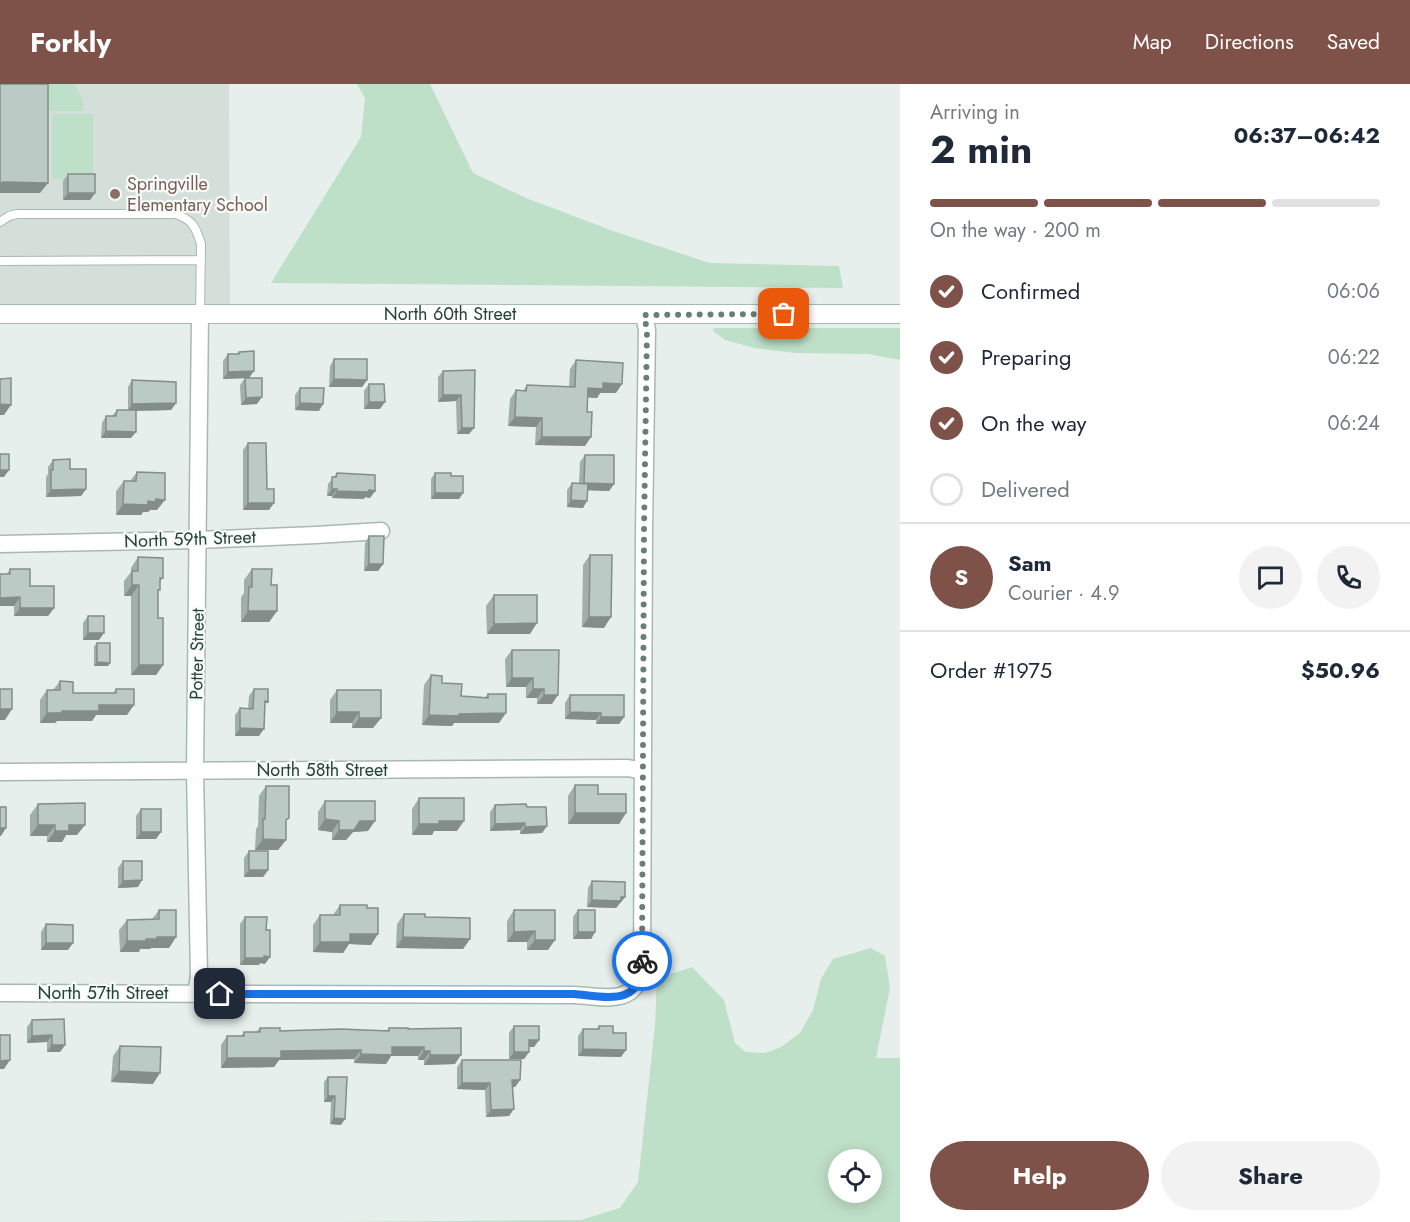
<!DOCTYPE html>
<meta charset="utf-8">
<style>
body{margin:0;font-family:Jost,sans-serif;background:#f2f2f3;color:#1f2937;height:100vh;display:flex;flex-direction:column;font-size:22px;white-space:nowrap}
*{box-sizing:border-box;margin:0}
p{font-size:20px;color:#747a83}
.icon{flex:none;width:33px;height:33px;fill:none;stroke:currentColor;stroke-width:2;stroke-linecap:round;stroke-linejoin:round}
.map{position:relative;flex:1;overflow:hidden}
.details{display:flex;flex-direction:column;background:#fff;width:510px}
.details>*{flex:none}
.fabs{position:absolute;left:828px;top:1065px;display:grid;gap:12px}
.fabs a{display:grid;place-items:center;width:54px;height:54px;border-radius:50%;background:#fff;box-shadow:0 3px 15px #0003;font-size:30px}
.pin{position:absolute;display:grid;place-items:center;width:51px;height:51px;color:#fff;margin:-26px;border-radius:12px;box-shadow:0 3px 9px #0006}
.courier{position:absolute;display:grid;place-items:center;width:60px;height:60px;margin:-30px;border:4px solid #1a73e8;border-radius:50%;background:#fff;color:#222;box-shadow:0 2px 8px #0007}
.headline em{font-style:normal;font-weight:700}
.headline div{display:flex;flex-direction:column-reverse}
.headline{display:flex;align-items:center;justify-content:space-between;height:102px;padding:0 30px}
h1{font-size:39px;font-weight:700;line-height:45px}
.bar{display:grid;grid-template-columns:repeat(4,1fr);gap:9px 6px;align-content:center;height:72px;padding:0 30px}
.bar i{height:8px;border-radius:4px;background:#e0e1e3}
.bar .current{background:#7f5249}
.bar p{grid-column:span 4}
.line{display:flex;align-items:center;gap:15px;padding:0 30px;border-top:2px solid #e0e1e3}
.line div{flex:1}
.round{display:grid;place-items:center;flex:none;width:63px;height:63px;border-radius:32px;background:#f2f2f3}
ol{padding:0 30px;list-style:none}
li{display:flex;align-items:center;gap:18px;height:66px}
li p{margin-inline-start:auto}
li .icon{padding:6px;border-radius:50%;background:#7f5249;color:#fff;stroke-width:4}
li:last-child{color:#747a83}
li i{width:33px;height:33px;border:3px solid #e0e1e3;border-radius:50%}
.cta{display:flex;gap:12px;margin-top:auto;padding:12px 30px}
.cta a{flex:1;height:69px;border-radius:36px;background:#7f5249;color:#fff;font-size:24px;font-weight:700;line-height:69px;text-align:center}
.cta a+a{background:#f2f2f3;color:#1f2937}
header{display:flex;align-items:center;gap:36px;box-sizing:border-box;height:84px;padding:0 30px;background:#7f5249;color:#fff}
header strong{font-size:28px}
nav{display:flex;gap:33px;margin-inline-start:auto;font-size:21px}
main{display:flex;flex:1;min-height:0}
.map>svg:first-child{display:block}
.built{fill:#d4dfda}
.green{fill:#bfe0c8;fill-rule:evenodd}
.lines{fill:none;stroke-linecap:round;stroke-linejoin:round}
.lane-casing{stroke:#a8b8b2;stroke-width:10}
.street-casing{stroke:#a8b8b2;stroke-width:19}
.secondary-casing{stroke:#a4bbb3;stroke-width:20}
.lane{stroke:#fff;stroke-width:8}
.street{stroke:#fff;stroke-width:16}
.secondary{stroke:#fff;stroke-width:18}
.wall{fill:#a1aea9}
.shaded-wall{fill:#838d89}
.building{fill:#bbcac4;stroke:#838d89;stroke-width:1.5}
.done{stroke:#687f78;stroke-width:6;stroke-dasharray:0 10.8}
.route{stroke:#1a73e8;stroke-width:8}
.education-dot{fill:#8d6e63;stroke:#f7fbf9;stroke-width:2}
.labels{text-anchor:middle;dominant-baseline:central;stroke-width:4.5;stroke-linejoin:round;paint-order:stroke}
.education-label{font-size:18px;fill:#785e54;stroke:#f7fbf9;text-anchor:start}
.street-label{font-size:18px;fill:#24423a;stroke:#f7fbf9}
</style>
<header>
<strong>Forkly</strong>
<nav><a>Map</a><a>Directions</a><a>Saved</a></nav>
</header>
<main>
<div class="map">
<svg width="900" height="1138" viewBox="0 0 900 1138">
<rect width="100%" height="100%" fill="#e6efeb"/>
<path class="built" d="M0,0H229L230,220L0,222Z"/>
<path class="green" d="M41,0H74L83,16V27H41Z
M357,0H430L473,89L526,114L616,148L710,179L839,182L843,204L271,199L361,53L365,14Z
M52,30H93V95H52Z
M713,244H900V276L868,270L795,269L754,264L725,256L713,247Z
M871,864L885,872L890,904L876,974H900V1138H339L581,1136L620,1124L638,1098L655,941L657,895L692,883L724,916L735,959L746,968L765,969L781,963L800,949L813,926L821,895L833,875ZM838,1076H872V1108H838Z"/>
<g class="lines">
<defs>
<path id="lane" d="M0,138L9,132L17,130H175C192,135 196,143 201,160L200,230
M0,177L201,176"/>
<path id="street" d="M0,460L198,456L316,451L381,447
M0,688L628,684L643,687
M0,909L574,911C603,912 632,923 642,888L644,446L647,246L644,231
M196,910L199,893L195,687L200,230"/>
<g id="secondary">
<path id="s1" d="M0,230H900"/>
</g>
</defs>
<use href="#lane" class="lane-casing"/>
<use href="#street" class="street-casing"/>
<use href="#secondary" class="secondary-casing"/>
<use href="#lane" class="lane"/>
<use href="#street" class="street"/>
<use href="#secondary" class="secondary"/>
</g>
<path class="wall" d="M68,90L95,109L90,116H63V97Z
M239,268L250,294L257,320L241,321L240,301L245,294L223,295V277L228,270H237Z
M334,275L367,296L362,303H329L330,282Z
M576,276L616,309H600L597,314L588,313L585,362L535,361L536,343L508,342L510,315L516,306L523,307L527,301L569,303L570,285Z
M475,286L469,350H457L456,317L438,318V293L443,287Z
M132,296L176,319L171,326L136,327L131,354H101L102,339L106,332H112L117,326H128V303Z
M369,300L380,325H364V307Z
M300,304L319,327L295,326V311Z
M248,359L267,405L269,426H243V366Z
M585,371L614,400L609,407L588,406L583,424L567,423V406L572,399L579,400L580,378Z
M53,376L70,385L86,405L81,412L46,413V393L48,390V383Z
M137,388L157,426H150L148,428H143L141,431H116V407L124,397H130Z
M337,389L375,407L370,414L365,413L364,415L332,414V412H327L328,400Z
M435,389L451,392L463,409L459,415H431V395Z
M369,452L383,480L378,487H364L365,459Z
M590,471L604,544L582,543L583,481Z
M138,473L163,494L160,498L158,509V534L163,581L156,591H131V512H124V497L131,488V484Z
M10,485L30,502L54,524L48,532H14V522H0V490H7Z
M252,485L271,501L277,527L269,538H241V513L244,509V496Z
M494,511L530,550H487L486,522Z
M88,532L99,556H83V539Z
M97,559L110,579L108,582H94V562Z
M512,566H559L552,620H537V614H526V603H506L505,575Z
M431,591L461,612L485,613L488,610L499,639H454L452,642L422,641L424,601Z
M60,597L73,609H113L116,605L127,631H96L92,637H57L55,639H40V616L47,606H53Z
M254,605L265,621L259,652H235V631L240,624L248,625L249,612Z
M337,606L381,634L373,644H352V639H330V616Z
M570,611L624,633L619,640H596V636L565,635V619Z
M575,701L598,710L626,729L619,740H568V712Z
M266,702L286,756L278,766H255L256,745L258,742L259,712Z
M419,714L457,747H434L432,751H412V725Z
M325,717L368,747L353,748L346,756H332V748L318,746V728Z
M38,720L77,751H66L62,758H47V752H30V731Z
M495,721L527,723L547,742L542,749L520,750V746L490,747V728Z
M141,725L156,755H136V732Z
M249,767L268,786L263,793H244V774Z
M123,777L138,803L118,804V784Z
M592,797L625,813L616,824L587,823L588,804Z
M340,821L371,861L349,860L343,869L313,868V841L320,831H333Z
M159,826L176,853L169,864H151L150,865H140L139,868H120L119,846L127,836L152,835Z
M514,826H555L548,866H527V858H507V837Z
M578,826L595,848L591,855H573V833Z
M404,830L425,833L470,855L463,865L396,864L397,840Z
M245,833L266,846L265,880L260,879L259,881H240V840Z
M46,840L68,866H41V848Z
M32,936L65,961L60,968H47V958L27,959V943Z
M514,942L539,956L534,963H529V968L524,975H509V949Z
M599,942L613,949L621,973L578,972V952L583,945H597Z
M260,944L280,947L387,946L389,944L408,945L455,980L424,981V976H418V972H391L386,980L354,979V975L279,976L274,983L221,984V961L227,952H241L244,948H256Z
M120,962L153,1000L111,998L113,972Z
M462,976L520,996L515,1003H513L509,1032L486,1033L485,1006L457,1005V983Z
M328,993H347L341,1041L330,1040L331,1018H324V998Z"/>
<path class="shaded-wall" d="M3,98L48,99L40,109H0V100Z
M68,109H95L90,116H63Z
M254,287L249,294L223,295L228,288Z
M334,295L367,296L362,303H329Z
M603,299L622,300L616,309H600L597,314L582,313L588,304Z
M443,311H461L456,317L438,318Z
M262,313L257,320L241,321L246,314Z
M369,318H385L380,325H364Z
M176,319L171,326L128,327L132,320Z
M300,319L323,320L319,327L295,326Z
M0,320L11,321L4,331H0Z
M515,333L542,334L536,343L508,342Z
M462,344H474L469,350H457Z
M106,347L136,348L131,354H101Z
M542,353H591L585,362L535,361Z
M0,386H9L4,393H0Z
M584,399L614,400L609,407L579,406Z
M86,405L81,412L46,413L51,406Z
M332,405H337L332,412H327Z
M337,407L369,406L375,407L370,414L365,413L364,415L332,414Z
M435,409H463L459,415H431Z
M156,415L165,416L157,426H150L148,428H143L141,431H116L123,420L148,417Z
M571,416L587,417L583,424L567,423Z
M248,419H274L269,426H243Z
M369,480H383L378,487H364Z
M132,501H139L131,512H124Z
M20,513L14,522H0V514Z
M20,524H54L48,532H14Z
M248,527H277L269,538H241Z
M589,533H611L604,544L582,543Z
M537,539L530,550H487L494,540Z
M88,549H104L99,556H83Z
M97,578L110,579L108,582H94Z
M139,581H163L156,591H131Z
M512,594H533L526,603H506Z
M533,605H544L537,614H526Z
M544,611H558L552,620H537Z
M99,621H134L127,631H96L92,637H57L55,639H40L47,629Z
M0,625H12L5,636H0Z
M337,628H359L352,639H330Z
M570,628L601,629L596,636L565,635Z
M506,629L499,639H454L452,642L422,641L429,631Z
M601,633H624L619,640H596Z
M359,634H381L373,644H352Z
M240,644L264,645L259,652H235Z
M575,729H626L619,740H568Z
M325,735L339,737L332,748L318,746Z
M360,737H375L368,747L353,748L346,756H332L339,746Z
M439,737H464L457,747H434L432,751H412L419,740Z
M525,739L520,746L490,747L495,740Z
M38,741H55L47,752H30Z
M69,741H85L77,751H66L62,758H47L55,747Z
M547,742L542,749L520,750L525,743Z
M0,744H6L1,752H0Z
M141,748H161L156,755H136Z
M263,755L286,756L278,766H255Z
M249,786H268L263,793H244Z
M142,796L138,803L118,804L123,797Z
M625,813L616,824L587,823L592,816Z
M535,847L527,858H507L514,848Z
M578,848H595L591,855H573Z
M350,850H378L371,861L349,860L343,869L313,868L320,858Z
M157,853H176L169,864H151L150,865H140L139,868H120L127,857Z
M403,853L470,855L463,865L396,864Z
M535,856H555L548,866H527Z
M46,859H73L68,866H41Z
M264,872L270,873L265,880L260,879L259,881H240L245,874Z
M52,951L47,958L27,959L32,952Z
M529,956H539L534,963H524Z
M52,961H65L60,968H47Z
M392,963H424L418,972H391L386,980L354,979L361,970Z
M583,965L626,966L621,973L578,972Z
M361,966L354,975L279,976L274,983L221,984L227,974L281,967Z
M424,967H430L424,976H418Z
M514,968H529L524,975H509Z
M430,971H461L455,980L424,981Z
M10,976L4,985H0V977Z
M119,987L160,989L153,1000L111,998Z
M512,996H520L515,1003H508Z
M462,999H490L485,1006L457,1005Z
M328,1012H335L331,1018H324Z
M514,1025L509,1032L486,1033L491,1026Z
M334,1034L345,1035L341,1041L330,1040Z"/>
<path class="building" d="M0,0H48V99L3,98L0,100Z
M68,90H95V109H68Z
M254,267V287L228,288V270H239V268Z
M334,275H367V296L334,295Z
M576,276L623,279L622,300L603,299V305L588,304L587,328H592L591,353H542V334L515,333L516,306L526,307L527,301L575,303Z
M475,286L474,344H462L461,311H443V287Z
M11,294V321L0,320V295Z
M245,294H262V313L246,314Z
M132,296L176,298V319L132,320Z
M369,300H384L385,318H369Z
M300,304H324L323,320L300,319Z
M117,326H136V348L106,347V332H116Z
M248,359H266L267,405H274V419H248Z
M0,370H9V386H0Z
M585,371H614V400L584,399Z
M70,375V385H86V405L51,406V386H53V376Z
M137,388L165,389V416L156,415L155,418L148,417V421L123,420L124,397H136Z
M337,389L375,391V407L369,406V408L337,407V405H332V393H336Z
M435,389H451V392H463V409H435Z
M572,399L588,400L587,417L571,416Z
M369,452H384L383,480H369Z
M590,471H612L611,533H589Z
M138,473L163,474V494H160V506H158V534H163V581H139V501H132V487H138Z
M10,485H30V502H54V524H20V513L0,514V490H10Z
M252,485H272L271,501H277V527H248L249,503H252Z
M494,511H537V539L494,540Z
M88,532H104V549H88Z
M97,559H110V579L97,578Z
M512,566H559L558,611H544V605H533V594H512Z
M431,591L442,592V599L462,600L461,612L488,614V610H506V629L459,630V632L429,631Z
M60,597L73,598V609H116V605H134V621H99V627H62V629H47V606H60Z
M0,605H12V625H0Z
M254,605H268V618L265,617L264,645L240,644V624L253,625Z
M337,606H381V634H359V628H337Z
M570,611H624V633H601V629L570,628Z
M575,701H598V710H626V729H575Z
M266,702H289V734L286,736V756L263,755V735H265Z
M419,714H464V737H439V740H419Z
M325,717H375V737H360L354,746H339V737L325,735Z
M85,719V741H69V747H55V741H38V720Z
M526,720L527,723H546L547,742L525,743V739L495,740V721Z
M0,723H6V744H0Z
M141,725H161V748H141Z
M249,767H268V786H249Z
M123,777H142V796L123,797Z
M592,797L625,798V813H621V817L592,816Z
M340,821H367V824H378V850H350V858H320V831H340Z
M159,826H176V853H157V855H146V857H127V836L159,835Z
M514,826H555V856H535V847L514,848Z
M578,826H595V848H578Z
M404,830H425V833L470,834V855L403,853Z
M245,833H267L266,846H270V873L264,872V874H245Z
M46,840L73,841V859H46Z
M64,935L65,961H52V951L32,952V936Z
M514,942H539V956H529V968H514Z
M599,942H613V949H626V966L583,965V945H599Z
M260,944H280V947L340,945L389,947V944H408V945L461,944V971H430V967H424V963H392V971L361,970V966L281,967V974H227V952H244V948H260Z
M0,951H10V976L0,977Z
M120,962L161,963L160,989L119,987Z
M462,976H521L520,996H512L514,1025L491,1026L490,999H462Z
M328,993H347L345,1035L334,1034L335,1012H328Z"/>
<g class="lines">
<path class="done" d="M642,877L644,446L647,246L644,231L784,230"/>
<path class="route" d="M220,910H574C608,913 642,923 642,877"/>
</g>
<circle class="education-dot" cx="115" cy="110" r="6"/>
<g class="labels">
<g class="education-label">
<text x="127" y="100">Springville<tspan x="127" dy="21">Elementary School</tspan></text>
</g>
<g class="street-label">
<text stroke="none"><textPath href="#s1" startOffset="450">North 60th Street</textPath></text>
<text transform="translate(190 455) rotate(-2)">North 59th Street</text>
<text transform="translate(197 570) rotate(-89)">Potter Street</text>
<text x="322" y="686">North 58th Street</text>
<text x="103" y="909">North 57th Street</text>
</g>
</g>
</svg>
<div class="fabs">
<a><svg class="icon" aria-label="locate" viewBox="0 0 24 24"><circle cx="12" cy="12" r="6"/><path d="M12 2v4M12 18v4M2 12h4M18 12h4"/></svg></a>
</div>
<div class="pin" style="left:784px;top:230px;background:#ea580c"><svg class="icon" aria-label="bag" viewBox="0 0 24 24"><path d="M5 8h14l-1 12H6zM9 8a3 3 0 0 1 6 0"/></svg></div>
<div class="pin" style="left:220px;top:910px;background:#1f2937"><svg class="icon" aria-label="home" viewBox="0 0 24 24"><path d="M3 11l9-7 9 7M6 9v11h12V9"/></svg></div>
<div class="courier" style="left:642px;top:877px"><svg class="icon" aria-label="bike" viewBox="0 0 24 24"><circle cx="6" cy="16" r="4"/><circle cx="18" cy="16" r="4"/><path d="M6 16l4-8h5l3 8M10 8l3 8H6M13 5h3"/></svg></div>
</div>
<section class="details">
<div class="headline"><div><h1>2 min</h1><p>Arriving in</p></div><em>06:37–06:42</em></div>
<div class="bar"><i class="current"></i><i class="current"></i><i class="current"></i><i></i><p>On the way · 200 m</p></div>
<ol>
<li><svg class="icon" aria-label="check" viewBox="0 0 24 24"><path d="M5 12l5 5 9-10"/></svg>Confirmed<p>06:06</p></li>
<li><svg class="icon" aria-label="check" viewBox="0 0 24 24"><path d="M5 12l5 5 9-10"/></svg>Preparing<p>06:22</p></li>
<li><svg class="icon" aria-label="check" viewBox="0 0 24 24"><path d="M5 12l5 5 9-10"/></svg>On the way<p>06:24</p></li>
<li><i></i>Delivered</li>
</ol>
<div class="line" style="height:108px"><b class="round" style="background:#7f5249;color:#fff">S</b><div><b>Sam</b><p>Courier · 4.9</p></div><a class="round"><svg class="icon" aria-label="chat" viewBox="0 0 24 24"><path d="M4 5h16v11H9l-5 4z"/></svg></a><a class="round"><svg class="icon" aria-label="phone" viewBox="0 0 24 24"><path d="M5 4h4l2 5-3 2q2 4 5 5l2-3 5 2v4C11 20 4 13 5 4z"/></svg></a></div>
<div class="line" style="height:78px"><div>Order #1975</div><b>$50.96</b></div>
<div class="cta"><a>Help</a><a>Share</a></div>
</section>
</main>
